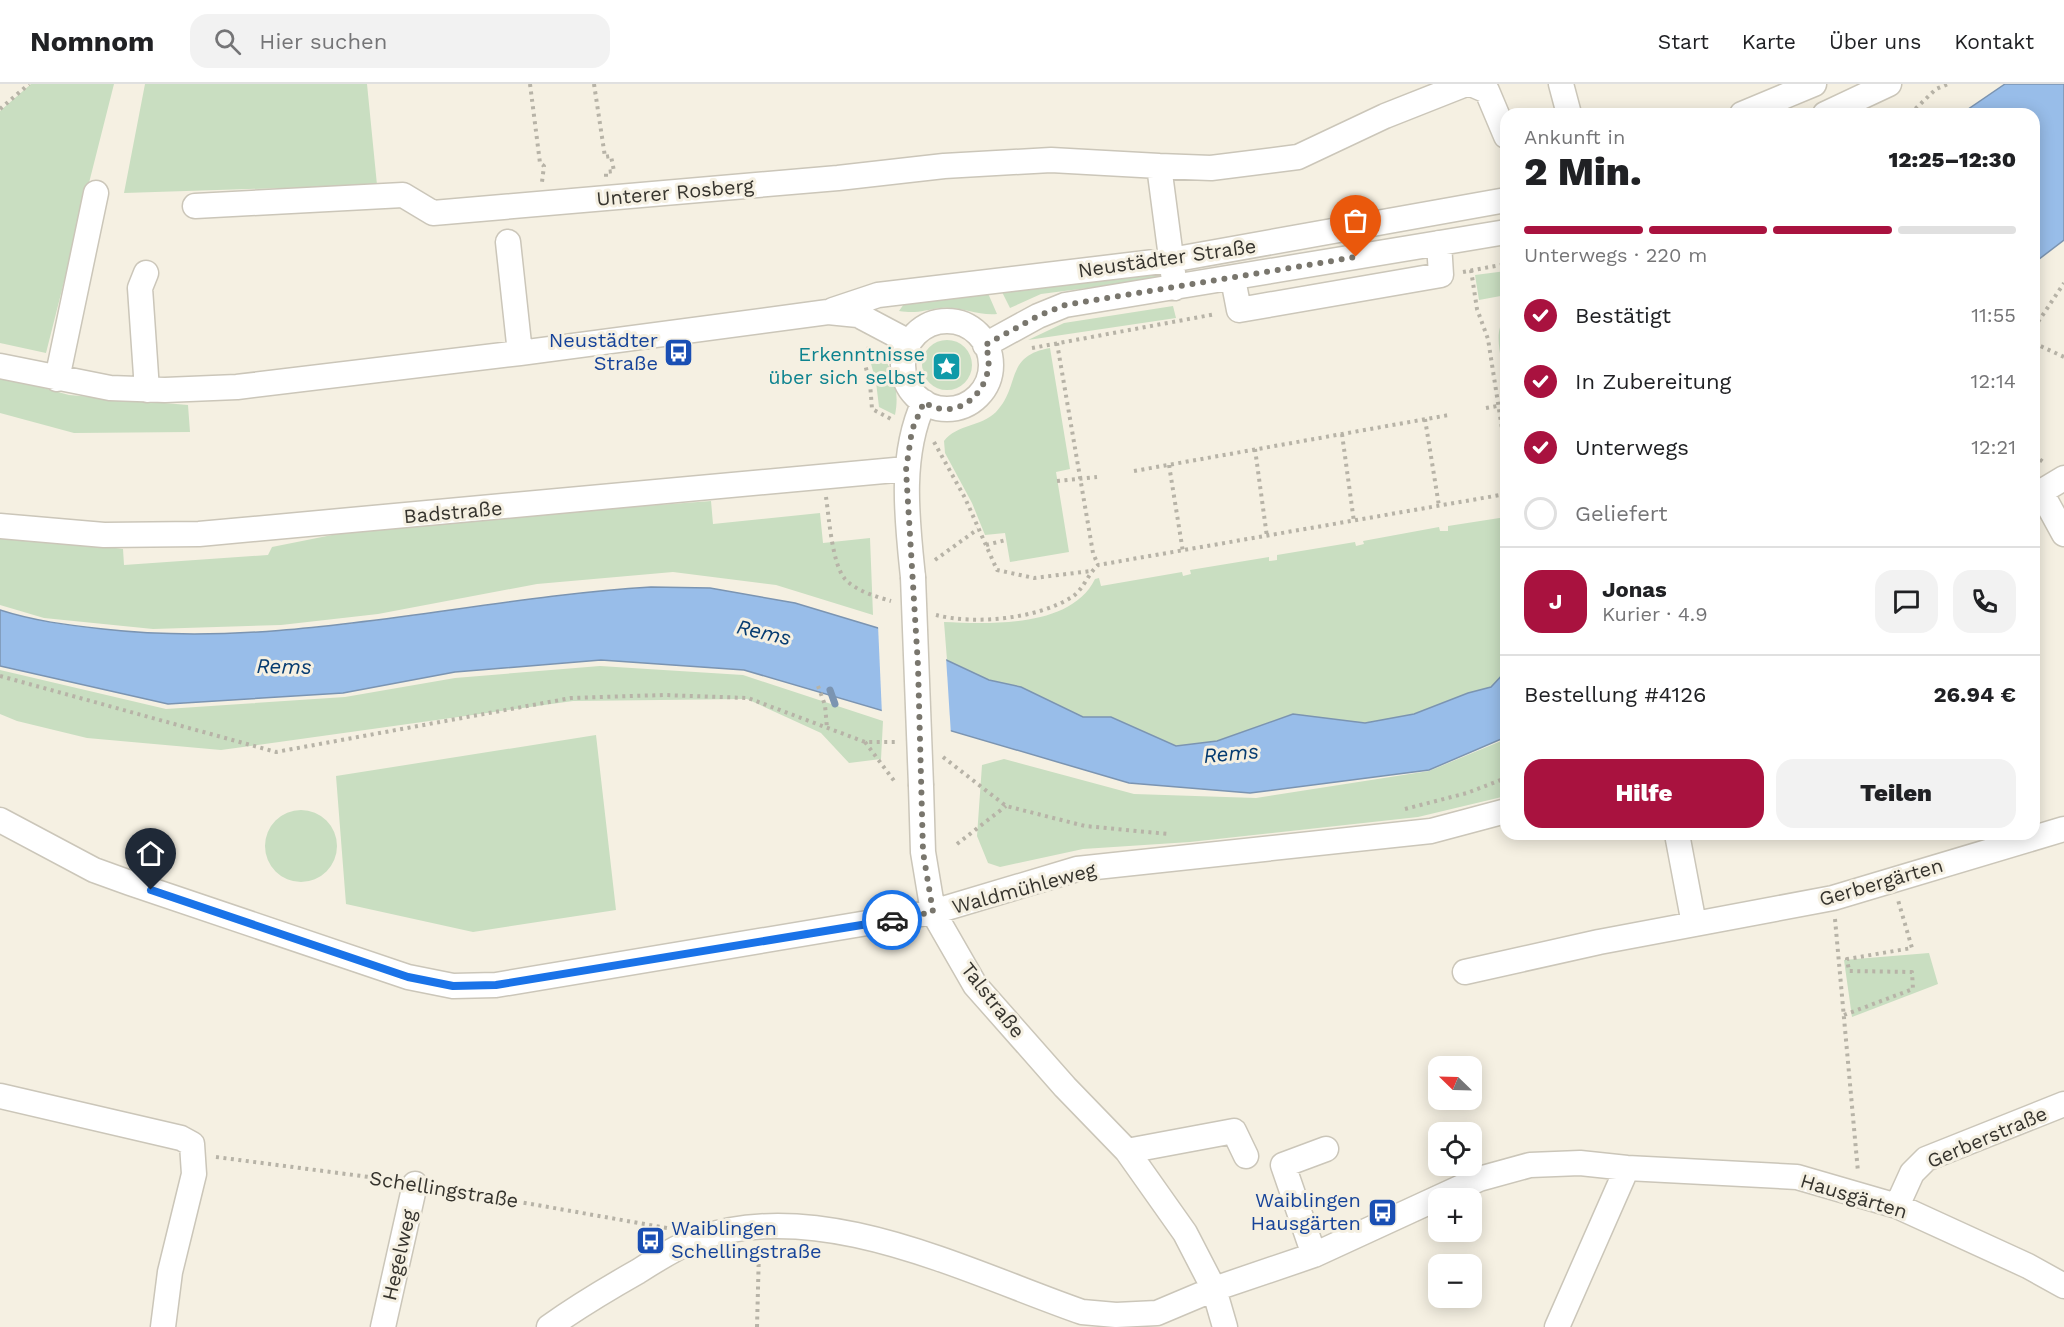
<!DOCTYPE html>
<html lang="de">
<meta charset="utf-8">
<style>
body{margin:0;font-family:"Work Sans",sans-serif;background:#f2f2f2;color:#202124;height:100vh;display:flex;flex-direction:column;font-size:22px;white-space:nowrap}
*{box-sizing:border-box;margin:0}
p{font-size:20px;color:#757577}
.icon{flex:none;width:33px;height:33px;fill:none;stroke:currentColor;stroke-width:2;stroke-linecap:round;stroke-linejoin:round}
.map{position:relative;flex:1;overflow:hidden}
.panel{position:absolute;left:1500px;top:24px;width:540px;height:732px;display:flex;flex-direction:column;background:#fff;border-radius:18px;box-shadow:0 3px 15px #0003}
.panel>*{flex:none}
.needle{width:39px;rotate:293deg}
.tools{position:absolute;left:1428px;top:972px;display:grid;gap:12px}
.tools a{display:grid;place-items:center;width:54px;height:54px;border-radius:12px;background:#fff;box-shadow:0 3px 15px #0003;font-size:30px}
.pin{position:absolute;display:grid;place-items:center;width:51px;height:51px;color:#fff;margin:-62px -26px;border-radius:50% 50% 50% 0;rotate:-45deg;box-shadow:0 0 6px #0007}
.pin .icon{rotate:45deg}
.courier{position:absolute;display:grid;place-items:center;width:60px;height:60px;margin:-30px;border:4px solid #1a73e8;border-radius:50%;background:#fff;color:#222;box-shadow:0 2px 8px #0007}
.headline em{font-style:normal;font-weight:800}
.headline div{display:flex;flex-direction:column-reverse}
.headline{display:flex;align-items:center;justify-content:space-between;height:102px;padding:0 24px}
h1{font-size:39px;font-weight:800;line-height:45px}
.bar{display:grid;grid-template-columns:repeat(4,1fr);gap:9px 6px;align-content:center;height:72px;padding:0 24px}
.bar i{height:8px;border-radius:4px;background:#e0e0e0}
.bar .active{background:#a9123f}
.bar p{grid-column:span 4}
.line{display:flex;align-items:center;gap:15px;padding:0 24px;border-top:2px solid #e0e0e0}
.line div{flex:1}
.round{display:grid;place-items:center;flex:none;width:63px;height:63px;border-radius:18px;background:#f2f2f2}
ol{padding:0 24px;list-style:none}
li{display:flex;align-items:center;gap:18px;height:66px}
li p{margin-inline-start:auto}
li .icon{padding:6px;border-radius:50%;background:#a9123f;color:#fff;stroke-width:4}
li:last-child{color:#757577}
li i{width:33px;height:33px;border:3px solid #e0e0e0;border-radius:50%}
.button{display:flex;gap:12px;margin-top:auto;padding:12px 24px}
.button a{flex:1;height:69px;border-radius:18px;background:#a9123f;color:#fff;font-size:24px;font-weight:800;line-height:69px;text-align:center}
.button a+a{background:#f2f2f2;color:#202124}
header{display:flex;align-items:center;gap:36px;box-sizing:border-box;height:84px;padding:0 30px;background:#fff;border-bottom:2px solid #e0e0e0}
header strong{font-size:28px}
nav{display:flex;gap:33px;margin-inline-start:auto;font-size:21px}
.search{width:420px;height:54px;background:#f2f2f2;display:flex;align-items:center;gap:15px;box-sizing:border-box;padding:0 21px;border-radius:18px;color:#757577;font-size:22px}
.map>svg:first-child{display:block}
.green{fill:#c9dec1}
.water{fill:#98bde9;stroke:#7b94b1;stroke-width:1.5}
.pier{fill:#f5f0e2}
.lines{fill:none;stroke-linecap:round;stroke-linejoin:round}
.stream{stroke:#7b94b1;stroke-width:7}
.minor-casing{stroke:#cbc6b9;stroke-width:27}
.path{stroke:#b7b3a7;stroke-width:4;stroke-dasharray:3 4.5;stroke-linecap:butt}
.minor{stroke:#fff;stroke-width:24}
.minor-bridge-casing{stroke:#cbc6b9;stroke-width:27;stroke-linecap:butt}
.minor-bridge{stroke:#fff;stroke-width:24}
.done{stroke:#79766d;stroke-width:6;stroke-dasharray:0 10.8}
.route{stroke:#1a73e8;stroke-width:8}
.labels{text-anchor:middle;dominant-baseline:central;stroke-width:6;stroke-linejoin:round;paint-order:stroke}
.street-label{font-size:20px;fill:#36342e;stroke:#f5f0e2}
.transit-label{font-size:20px;fill:#164399;stroke:#f5f0e2;text-anchor:end}
.culture-label{font-size:20px;fill:#0d838f;stroke:#f5f0e2;text-anchor:end}
.water-label{font-size:21px;font-style:italic;fill:#063c71;stroke:#f5f0e2}
</style>
<header>
<strong>Nomnom</strong>
<div class="search"><svg class="icon" aria-label="search" viewBox="0 0 24 24"><circle cx="10" cy="10" r="6"/><path d="M15 15l6 6"/></svg>Hier suchen</div>
<nav><a>Start</a><a>Karte</a><a>Über uns</a><a>Kontakt</a></nav>
</header>
<div class="map">
<svg width="2064" height="1243" viewBox="0 0 2064 1243">
<rect width="100%" height="100%" fill="#f5f0e2"/>
<path class="green" d="M31,0H114L46,269L0,259V27Z
M145,0H367L377,101L124,109Z
M1163,186L1165,194L1041,210L1010,224L1001,206Z
M1506,187V211L1479,216L1475,191Z
M987,207L997,230C978,232 960,222 941,224C924,226 917,230 899,227L906,217Z
M1173,222L1176,234L1028,256L1064,239Z
M1506,234V256L1503,257L1506,298C1503,282 1491,245 1506,234Z
M922 281a25 25 0 1 1 50 0a25 25 0 1 1-50 0Z
M1050,264L1070,385L1056,388L1069,468L1010,478L1005,449L985,451L972,419L945,369L944,357C957,340 981,343 996,328C1021,302 1004,272 1050,264Z
M879,266C893,285 900,307 895,331L879,323L876,298L870,276Z
M0,292L69,311L188,321L190,348L74,349L0,329Z
M711,417L713,440L820,429L823,459L870,454L873,531L776,501L673,488L537,500L378,530L281,541L153,545L44,534L0,521V448L123,465L124,481L268,471L272,463L377,442Z
M1506,433V587L1491,603L1468,609L1414,630L1365,639L1293,630L1217,657L1176,662L1111,633H1083L1021,603L989,596L947,576L944,538C990,540 1071,544 1095,495L1099,494L1101,502L1182,488L1183,492L1191,490L1190,486L1269,473V477L1277,476V471L1355,458L1356,462L1364,460L1363,457L1439,443L1440,447H1448V442Z
M600,582L743,591L883,637L881,675L849,679L821,649L747,615L573,617L221,666L87,654L17,637L0,630V586L166,625L345,613L455,594Z
M596,651L616,826L473,848L346,820L336,692Z
M1506,655V712L1418,733L1190,758L1083,765L1000,783L988,779L977,752L982,681L1004,675L1134,710L1256,714L1429,687Z
M265 762a36 36 0 1 1 72 0a36 36 0 1 1-72 0Z
M1929,869L1938,900L1852,933L1844,876Z"/>
<path class="water" d="M2005,0H2064V156L2034,179V30H1961Z
M651,503L710,504L795,519L878,544L989,596L1021,603L1083,633H1111L1176,662L1217,657L1293,630L1365,639L1414,630L1468,609L1491,603L1506,587V653L1429,686L1250,709L1129,699L744,586L601,576L455,588L343,609L168,620L0,582V526C34,537 67,541 103,545C287,566 468,514 651,503Z"/>
<path class="pier" d="M878,541L946,573L951,651L882,631Z"/>
<g class="lines">
<path class="stream" d="M830,606L835,620"/>
<defs>
<path id="minor" d="M1471,0L1487,7L1506,52
M1561,0L1569,30
M1742,30L1814,0
M1825,30L1889,0
M1159,82L1211,84L1298,73L1385,32L1466,0
M195,122L403,111L433,129L838,94L944,82L1051,76L1159,82L1175,204
M508,158L520,269
M146,189L140,204L147,306
M1233,195L1239,226L1441,191L1439,159
M833,226L878,211L1171,176L1506,116
M903 281a44 44 0 1 1 88 0a44 44 0 1 1-88 0Z
M985,261L1038,232L1065,221L1506,148
M0,282L110,304L165,306L237,303L520,269L828,228L858,231L909,258
M57,295L96,109
M2041,408L2064,450
M2034,412L2064,394
M0,442L104,451L199,450L906,385
M913,493C907,436 899,372 924,318
M921,702L923,768L933,828L975,901L1065,1003L1127,1067L1185,1149L1214,1205L1225,1243
M0,736L94,786L130,799L408,893L453,902L496,901L933,828L1077,785L1431,747L1506,727
M1677,750L1694,840
M1465,888L1599,858L1833,814L2064,745
M0,1012L181,1054L192,1060L194,1090L170,1188L163,1243
M1127,1067L1234,1047L1246,1072
M1897,1122L1912,1089L1926,1075L2064,1020
M1314,1171L1283,1081L1326,1065
M383,1243L415,1100
M549,1243C577,1223 607,1205 637,1188C656,1176 676,1163 697,1155C820,1111 967,1188 1082,1228L1116,1231L1157,1229L1214,1205L1314,1171L1479,1095L1530,1081L1580,1079L1627,1084L1797,1093L1897,1122L2028,1182L2064,1202
M1557,1243L1627,1084"/>
</defs>
<use href="#minor" class="minor-casing"/>
<path class="path" d="M530,0L540,79L544,82L542,98
M594,0L605,73L611,72L614,87L606,88V93
M0,25L29,0
M1910,30L1936,5L1948,0
M1471,186L1477,225L1488,255L1506,370
M1463,188L1506,180
M2034,244L2064,199
M1057,259L1093,469L1098,481
M2034,259L2064,273
M869,263L863,273L870,299L872,325L893,336
M1032,264L1216,230
M1486,324L1497,322
M1425,335L1439,422
M1342,350L1354,438
M934,358L965,414L997,486L1034,494L1091,487
M1255,365L1267,453
M2034,371L2046,380
M1169,381L1183,468
M1134,387L1449,331
M1057,397L1097,393
M826,413C829,433 832,480 845,495C856,507 877,513 891,517
M986,461L1006,456
M935,476L978,445
M936,531C975,541 1037,535 1072,513C1083,506 1088,490 1098,481L1506,410
M0,592L276,668L571,614L664,611L748,614L865,658H897
M818,602L825,621L827,644
M865,658L895,698
M943,673L1006,722L1085,742L1168,750
M1405,725L1467,709L1506,694
M957,760L1006,722
M1835,835L1858,1088
M1844,931L1913,905L1912,888L1849,887L1847,875L1912,864L1898,816
M216,1073L392,1096
M435,1103L667,1144
M757,1243L759,1166"/>
<use href="#minor" class="minor"/>
<defs>
<path id="minor-bridge" d="M913,493L921,702"/>
</defs>
<use href="#minor-bridge" class="minor-bridge-casing"/>
<use href="#minor-bridge" class="minor-bridge"/>
</g>
<g class="lines">
<path class="done" d="M892,836L933,828L923,768L918,582L906,386L912,346L924,318C961,343 1001,297 985,261L1038,232L1065,221L1356,173"/>
<path class="route" d="M151,806L408,893L453,902L496,901L892,836"/>
</g>
<defs>
<symbol id="bus-square" viewBox="-11 -11 22 22"><rect x="-9" y="-9" width="18" height="18" rx="4" fill="#1a4fb4" stroke="#f5f0e2"/><path d="M-5-6H5V4H4V6H2V4H-2V6H-4V4H-5ZM-3.5-4V0h7V-4ZM-3.5 1.2v1.5H-2V1.2ZM2 1.2v1.5H3.5V1.2Z" fill="#fff"/></symbol>
<symbol id="sight-square" viewBox="-11 -11 22 22"><rect x="-9" y="-9" width="18" height="18" rx="4" fill="#0f9aa8" stroke="#f5f0e2"/><path d="M0-6L1.8-2.2L6-1.7L2.9 1.2L3.7 5.4L0 3.3L-3.7 5.4L-2.9 1.2L-6-1.7L-1.8-2.2Z" fill="#fff"/></symbol>
</defs>
<g fill-rule="evenodd">
<use href="#bus-square" x="662" y="252" width="33" height="33"/>
<use href="#sight-square" x="930" y="266" width="33" height="33"/>
<use href="#bus-square" x="1366" y="1112" width="33" height="33"/>
<use href="#bus-square" x="634" y="1140" width="33" height="33"/>
</g>
<g class="labels">
<g class="street-label">
<text transform="translate(675 108) rotate(-5)">Unterer Rosberg</text>
<text transform="translate(1167 174) rotate(-8)">Neustädter Straße</text>
<text transform="translate(453 428) rotate(-5)">Badstraße</text>
<text transform="translate(1881 798) rotate(-16)">Gerbergärten</text>
<text transform="translate(1024 804) rotate(-15)">Waldmühleweg</text>
<text transform="translate(993 916) rotate(52)">Talstraße</text>
<text transform="translate(1987 1053) rotate(-23)">Gerberstraße</text>
<text transform="translate(444 1105) rotate(9)">Schellingstraße</text>
<text transform="translate(1854 1112) rotate(17)">Hausgärten</text>
<text transform="translate(399 1171) rotate(-77)">Hegelweg</text>
</g>
<g class="transit-label">
<text x="658" y="256">Neustädter<tspan x="658" dy="23">Straße</tspan></text>
<text x="1361" y="1116">Waiblingen<tspan x="1361" dy="23">Hausgärten</tspan></text>
<text x="671" y="1144" text-anchor="start">Waiblingen<tspan x="671" dy="23">Schellingstraße</tspan></text>
</g>
<g class="culture-label">
<text x="925" y="270">Erkenntnisse<tspan x="925" dy="23">über sich selbst</tspan></text>
</g>
<g class="water-label">
<text transform="translate(764 548) rotate(13)">Rems</text>
<text transform="translate(284 582) rotate(1)">Rems</text>
<text transform="translate(1231 669) rotate(-5)">Rems</text>
</g>
</g>
</svg>
<div class="tools">
<a><svg class="needle" viewBox="-14 -14 28 28"><path d="M0-13l5 13h-10z" fill="#e53935"/><path d="M0 13l5-13h-10z" fill="#757577"/></svg></a>
<a><svg class="icon" aria-label="locate" viewBox="0 0 24 24"><circle cx="12" cy="12" r="6"/><path d="M12 2v4M12 18v4M2 12h4M18 12h4"/></svg></a>
<a>+</a>
<a>−</a>
</div>
<div class="pin" style="left:1356px;top:173px;background:#ea580c"><svg class="icon" aria-label="bag" viewBox="0 0 24 24"><path d="M5 8h14l-1 12H6zM9 8a3 3 0 0 1 6 0"/></svg></div>
<div class="pin" style="left:151px;top:806px;background:#1f2937"><svg class="icon" aria-label="home" viewBox="0 0 24 24"><path d="M3 11l9-7 9 7M6 9v11h12V9"/></svg></div>
<div class="courier" style="left:892px;top:836px"><svg class="icon" aria-label="car" viewBox="0 0 24 24"><path d="M5 17H2v-5l4-1 3-4h7l3 4 3 1v5h-3M9 17h6M6 11h13"/><circle cx="7" cy="17" r="2"/><circle cx="17" cy="17" r="2"/></svg></div>
<section class="panel">
<div class="headline"><div><h1>2 Min.</h1><p>Ankunft in</p></div><em>12:25–12:30</em></div>
<div class="bar"><i class="active"></i><i class="active"></i><i class="active"></i><i></i><p>Unterwegs · 220 m</p></div>
<ol>
<li><svg class="icon" aria-label="check" viewBox="0 0 24 24"><path d="M5 12l5 5 9-10"/></svg>Bestätigt<p>11:55</p></li>
<li><svg class="icon" aria-label="check" viewBox="0 0 24 24"><path d="M5 12l5 5 9-10"/></svg>In Zubereitung<p>12:14</p></li>
<li><svg class="icon" aria-label="check" viewBox="0 0 24 24"><path d="M5 12l5 5 9-10"/></svg>Unterwegs<p>12:21</p></li>
<li><i></i>Geliefert</li>
</ol>
<div class="line" style="height:108px"><b class="round" style="background:#a9123f;color:#fff">J</b><div><b>Jonas</b><p>Kurier · 4.9</p></div><a class="round"><svg class="icon" aria-label="chat" viewBox="0 0 24 24"><path d="M4 5h16v11H9l-5 4z"/></svg></a><a class="round"><svg class="icon" aria-label="phone" viewBox="0 0 24 24"><path d="M5 4h4l2 5-3 2q2 4 5 5l2-3 5 2v4C11 20 4 13 5 4z"/></svg></a></div>
<div class="line" style="height:78px"><div>Bestellung #4126</div><b>26.94 €</b></div>
<div class="button"><a>Hilfe</a><a>Teilen</a></div>
</section>
</div>
